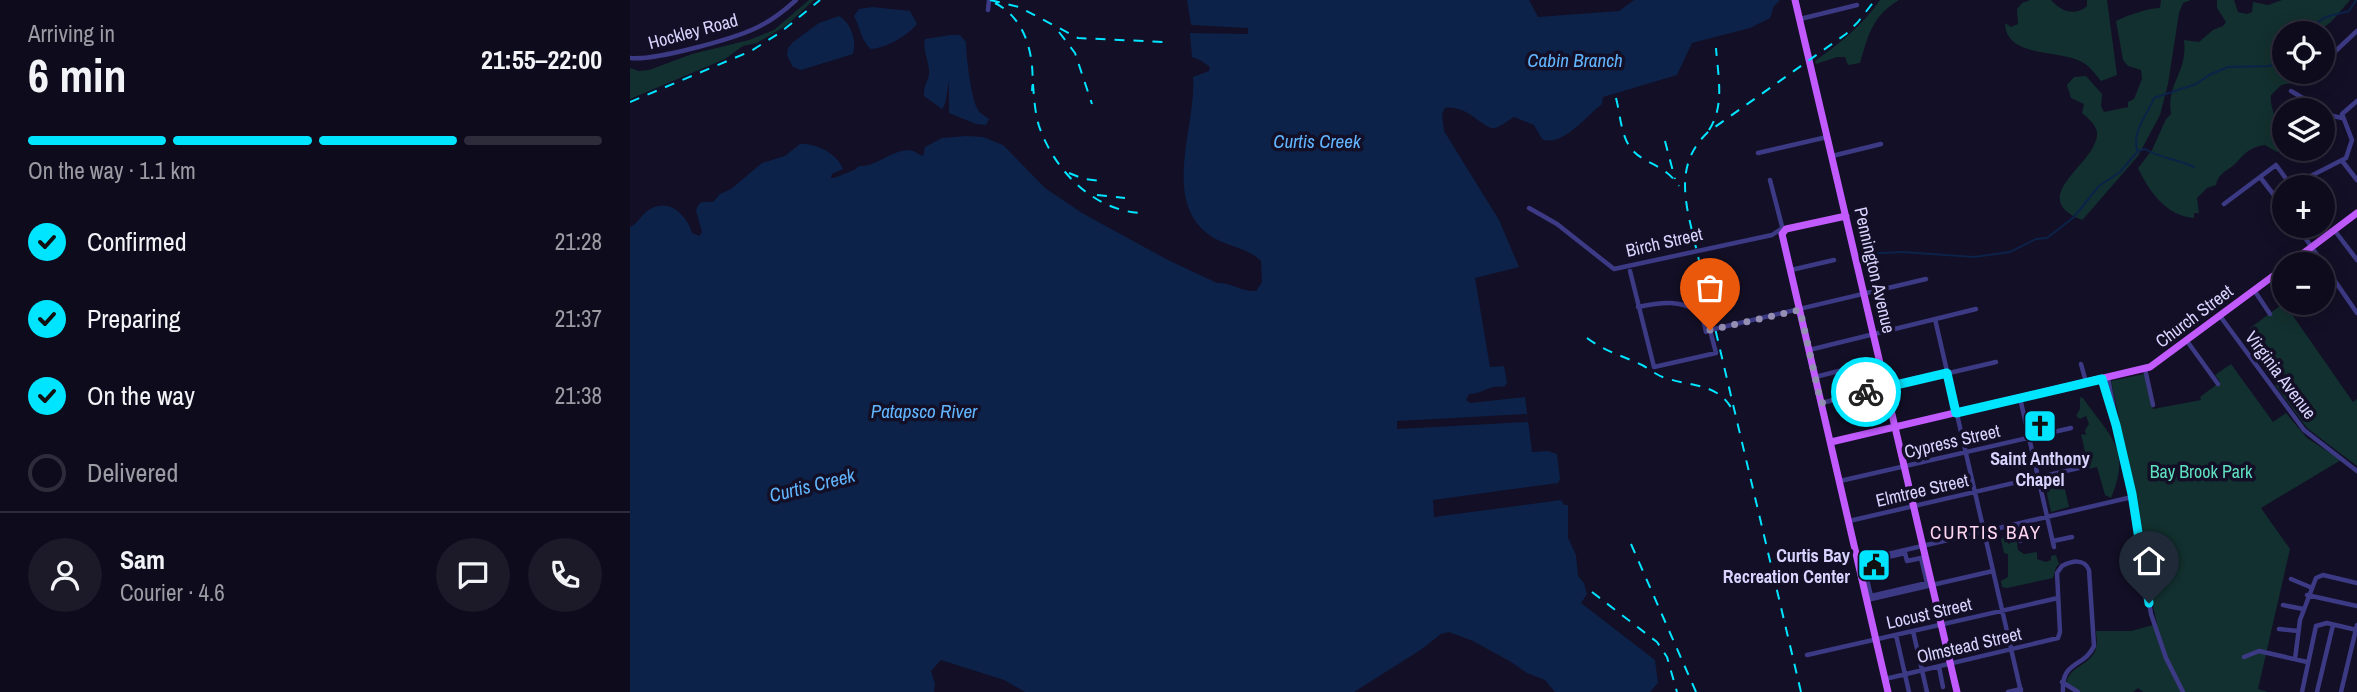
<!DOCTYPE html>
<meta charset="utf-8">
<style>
body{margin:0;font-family:"Archivo Narrow",sans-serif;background:#1c1929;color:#f1f3f6;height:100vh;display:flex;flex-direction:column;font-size:26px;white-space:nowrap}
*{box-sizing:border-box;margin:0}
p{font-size:23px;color:#9b9ba3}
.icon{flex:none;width:38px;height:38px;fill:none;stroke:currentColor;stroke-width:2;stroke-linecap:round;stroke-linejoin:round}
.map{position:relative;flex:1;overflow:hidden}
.details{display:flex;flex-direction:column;background:#0e0b1c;width:630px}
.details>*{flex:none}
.fabs{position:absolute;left:1642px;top:21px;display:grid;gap:14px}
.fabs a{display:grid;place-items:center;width:63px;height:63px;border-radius:50%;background:#0e0b1c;box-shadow:0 4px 18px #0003,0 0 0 2px #2e2b3b;font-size:35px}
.pin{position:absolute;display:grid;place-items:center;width:60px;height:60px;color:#fff;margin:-72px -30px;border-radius:50% 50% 50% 0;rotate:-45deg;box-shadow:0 0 7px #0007}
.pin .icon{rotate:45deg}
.courier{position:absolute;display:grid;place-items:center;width:70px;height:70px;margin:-35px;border:5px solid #00e5ff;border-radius:50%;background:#fff;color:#222;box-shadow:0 2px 9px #0007}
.overview em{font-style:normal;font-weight:800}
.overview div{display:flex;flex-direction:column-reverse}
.overview{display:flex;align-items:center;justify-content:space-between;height:119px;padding:0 28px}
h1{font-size:46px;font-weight:800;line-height:52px}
.bar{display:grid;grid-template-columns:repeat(4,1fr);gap:10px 7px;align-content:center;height:84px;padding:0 28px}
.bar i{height:9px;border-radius:5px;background:#2e2b3b}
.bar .active{background:#00e5ff}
.bar p{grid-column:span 4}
.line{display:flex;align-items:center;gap:18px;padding:0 28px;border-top:2px solid #2e2b3b}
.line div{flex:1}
.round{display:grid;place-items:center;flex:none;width:74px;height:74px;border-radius:37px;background:#1c1929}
ol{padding:0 28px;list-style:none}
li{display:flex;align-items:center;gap:21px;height:77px}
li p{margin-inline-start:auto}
li .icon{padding:7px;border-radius:50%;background:#00e5ff;color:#111;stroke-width:4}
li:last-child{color:#9b9ba3}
li i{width:38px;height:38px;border:4px solid #2e2b3b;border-radius:50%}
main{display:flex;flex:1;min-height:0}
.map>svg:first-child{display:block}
.green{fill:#12302f}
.water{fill:#0c2248}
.pier{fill:#130f26}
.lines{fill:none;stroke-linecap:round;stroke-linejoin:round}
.stream{stroke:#0c2248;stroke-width:2}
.minor{stroke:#3d3a85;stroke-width:4.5}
.major{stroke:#c25bff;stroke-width:7}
.rail{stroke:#00e5ff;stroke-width:2;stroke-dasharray:10 9;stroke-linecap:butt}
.done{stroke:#948fb3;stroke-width:7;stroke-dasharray:0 12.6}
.route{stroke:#00e5ff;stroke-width:9}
.labels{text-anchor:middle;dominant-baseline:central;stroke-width:7;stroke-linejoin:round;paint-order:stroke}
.street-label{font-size:18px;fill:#d9d4ff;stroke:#130f26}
.poi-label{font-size:18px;font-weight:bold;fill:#d9d4ff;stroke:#130f26}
.park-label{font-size:18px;fill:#5fe0c0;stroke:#130f26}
.water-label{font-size:19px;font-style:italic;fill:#62b6ff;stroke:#130f26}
.neighbourhood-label{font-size:19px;letter-spacing:2px;fill:#ffd6f0;stroke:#130f26}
</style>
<main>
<section class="details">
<div class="overview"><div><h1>6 min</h1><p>Arriving in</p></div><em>21:55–22:00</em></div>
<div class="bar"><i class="active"></i><i class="active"></i><i class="active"></i><i></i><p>On the way · 1.1 km</p></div>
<ol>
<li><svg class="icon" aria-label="check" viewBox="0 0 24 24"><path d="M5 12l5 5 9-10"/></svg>Confirmed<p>21:28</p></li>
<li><svg class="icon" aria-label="check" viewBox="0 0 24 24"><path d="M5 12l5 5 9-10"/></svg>Preparing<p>21:37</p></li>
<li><svg class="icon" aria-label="check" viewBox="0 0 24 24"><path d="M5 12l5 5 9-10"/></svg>On the way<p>21:38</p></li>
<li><i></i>Delivered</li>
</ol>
<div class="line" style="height:126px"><a class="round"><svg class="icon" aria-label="person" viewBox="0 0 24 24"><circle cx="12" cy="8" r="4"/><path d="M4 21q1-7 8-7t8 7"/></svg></a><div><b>Sam</b><p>Courier · 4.6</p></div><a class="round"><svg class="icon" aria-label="chat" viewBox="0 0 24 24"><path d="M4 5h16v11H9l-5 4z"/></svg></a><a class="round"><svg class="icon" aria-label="phone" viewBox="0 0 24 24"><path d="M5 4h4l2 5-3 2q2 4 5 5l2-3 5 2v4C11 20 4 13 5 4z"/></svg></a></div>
</section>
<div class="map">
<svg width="1727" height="692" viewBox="0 0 1727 692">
<rect width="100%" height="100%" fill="#130f26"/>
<path class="green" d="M179,0H184L157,25L127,43L113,46L95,59L0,99V68L9,71L19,70L62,54L119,40L144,30Z
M1250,0H1269C1242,16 1238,36 1230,63L1218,65L1215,57H1207L1186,64L1185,61C1210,43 1232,26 1250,0Z
M1400,0H1421C1431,11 1444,17 1457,6V0H1477L1487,75L1471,81C1466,75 1460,66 1452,62C1431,49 1376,59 1375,23L1381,27L1388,24L1387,9L1392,3Z
M1531,0H1561L1553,3L1549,13L1538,84L1530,115L1508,156L1455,217L1452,220C1395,197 1465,165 1467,135C1468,126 1458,118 1452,113L1454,104L1441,98L1437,85L1444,77L1456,76L1472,94L1471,106L1474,112L1498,107V102L1504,99L1512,79L1511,70L1498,66L1493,60L1486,21C1499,15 1514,9 1530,8Z
M1587,0H1604L1608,12L1617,14L1622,12L1623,2L1638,5L1652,0H1720L1701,22L1686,33H1654V72H1672L1662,83L1651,85L1641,95C1640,105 1644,112 1646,122L1654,129V146L1647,152L1635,145C1620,147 1615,153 1606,163C1598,171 1589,172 1586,185L1577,188L1567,198L1569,213H1564V218C1536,216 1519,191 1508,168L1522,150L1536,119L1541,114C1536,83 1558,73 1554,40L1569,42L1583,30L1593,26L1596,22L1587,8Z
M1654,303L1723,402L1727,399V466L1677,428L1645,385L1656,377L1620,328Z
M1601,364L1643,422L1656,413L1677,438L1711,460L1631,508L1660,549L1628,689L1638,692H1513L1508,688L1503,692H1451L1436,683C1440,665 1462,665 1466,648C1468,643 1466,636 1466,631H1501L1527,624L1519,588L1508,507L1481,381L1514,374L1523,409L1571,400L1570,397L1590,382L1585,375Z
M1450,397L1453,398C1479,436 1502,448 1481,498L1475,495L1467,467L1454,470L1457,461L1451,434L1456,435L1455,430L1459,424L1456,416L1450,419L1446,416L1450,409Z
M1432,476L1439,507L1421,512L1414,480Z
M1386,535L1388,550L1394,554L1407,552V559L1416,562L1421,560V556L1426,555L1429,564L1426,567L1423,578L1377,588L1372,587L1371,581L1378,577V554L1374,553L1371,539L1375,536L1379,545L1382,536Z"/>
<path class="water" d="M557,0H899L908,17L989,11L1004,0H1150L1144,6L1140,18L1120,28L1062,43L1047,75L973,97L972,104C956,116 932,148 912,139L904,125L884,117C879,120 870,127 865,128C854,131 838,104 815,108L812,114L814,131L869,220L889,267L845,278L860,367L874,366L877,383L874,387C860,384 852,394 839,394L836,400L840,403L895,397L902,452L918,451L927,454L930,479L928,483L803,500L804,517L931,500L934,505H938V538L946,555L948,576L954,583L957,594L951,603L1025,660L1028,683L1020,692H925L915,680L897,673L881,662L843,641L819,632L811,634L792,649L724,692H395L374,680L311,660L301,671L305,684L304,692H0V227C7,224 10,217 16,212C36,195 57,214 62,233L69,236L72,232L66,211C69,200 74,202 83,202L90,194L101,189L132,163L155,156L170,144C186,143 207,153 213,169L202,174L201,178H204L224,170L229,166C246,167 260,151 278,150C284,150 287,154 293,156L295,147L312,138L336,136L353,137L373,145L415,188L452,213L538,260L587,283C601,282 611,292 626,291L632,282L631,261C616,246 594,247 578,234C531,198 567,124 563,77L579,71L580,67L570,60L562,57L560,33L618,34V28L561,25Z
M242,7L280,11L287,24C277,36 256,48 241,49C232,43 230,27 224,16L229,9Z
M209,16C221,23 227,40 223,54L171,70L163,67L157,55L158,48L163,42L189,23Z
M321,35H330L336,42C336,55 341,97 347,108C349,113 355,116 359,119L356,125L346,124L319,113V81L315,104L312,109L294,96C293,87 298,82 299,74C300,62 292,51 295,39Z"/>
<path class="pier" d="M897,414L898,422L767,429V421Z"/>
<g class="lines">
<path class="stream" d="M1682,33C1688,14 1703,16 1719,11L1726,0
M1507,150C1502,130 1517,116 1524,98L1566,84L1579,75L1598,67L1640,66L1650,59L1654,51
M1231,254L1273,252L1344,257L1380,252L1406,239L1417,238L1444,217L1469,186L1490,172L1508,151L1515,149C1529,158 1548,159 1564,167"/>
<path class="minor" d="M358,10L359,0
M1170,19L1227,5
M0,58C24,61 103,39 126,28C141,21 154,11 166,0
M1695,61L1727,31
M1661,91L1703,116L1712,118
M1128,153L1197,137
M1202,156L1251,144
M1713,162L1727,180
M1630,177L1654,208
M1140,180L1153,230
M1594,204L1646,165L1657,180L1667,183L1716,158L1722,140L1712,114L1727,101
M899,208L927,224L984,269L1142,235L1151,229
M1667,226L1727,313
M1705,231L1727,260
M1161,270L1204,260
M1000,271L1024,367L1086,353L1080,330L1296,279
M1624,290L1640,314
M1008,307C1031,302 1052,299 1072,314L1076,332
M1590,316L1674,430L1727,471
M1305,319L1391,692
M1557,341L1588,384
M1179,350L1346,309
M1451,364L1456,382
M1515,369L1523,405
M1185,377L1249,361
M1478,378L1486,421
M1472,379L1486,425L1502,497L1521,614L1536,658L1553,692
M1390,398L1424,547
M1191,403L1366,362
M1210,481L1441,428
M1219,521L1453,467
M1386,524L1390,541
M1423,541L1442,537
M1275,553L1277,561L1291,558L1297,583L1241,596L1233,563Z
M1228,561L1502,497
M1661,579L1680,587
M1677,595L1727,606
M1237,600L1363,571
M1653,605L1673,609
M1649,629L1668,631
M1283,631L1297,692
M1266,635L1279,692
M1177,655L1428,598
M1614,657L1629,651L1677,662
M1665,659L1670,620L1686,578L1693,575L1727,583
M1309,667L1313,687
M1255,679L1428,638L1430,632L1427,573L1432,566C1442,561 1454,558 1459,570L1464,646C1454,668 1431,660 1433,692
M1432,682L1448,692
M1378,692L1391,689
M1672,692L1686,626L1697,623L1727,630
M1687,692L1703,625
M1711,692L1727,625"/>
<path class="major" d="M1165,0L1327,692
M1216,216L1156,229L1152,234L1258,692
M1659,264L1727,213
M1201,442L1520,367L1654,268"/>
<path class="rail" d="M360,0L389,7L448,38L533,42
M365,3C397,19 405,58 402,91
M429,32L445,53L462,104
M403,84C404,98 405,113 409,126C424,170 463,210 510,213
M986,98C990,113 991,135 1000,147C1013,165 1033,162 1049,186
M0,102L121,51L151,32L190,0
M1079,130C1095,106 1088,76 1086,48
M1035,141L1045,179
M439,173L454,179L472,181
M467,195L495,198
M957,338C974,351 993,356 1012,365C1020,369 1027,376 1036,378C1062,387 1089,383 1103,411
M1001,544L1066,692
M962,592L1027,642L1037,657L1047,692
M1171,692L1059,218C1052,184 1052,157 1078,132L1216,34L1228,22L1245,0"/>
</g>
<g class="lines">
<path class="done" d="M1080,330L1170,310L1191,403L1236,392"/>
<path class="route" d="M1236,392L1317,373L1326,413L1472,379L1486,425L1502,494L1519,603"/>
</g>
<defs>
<symbol id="church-square" viewBox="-11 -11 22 22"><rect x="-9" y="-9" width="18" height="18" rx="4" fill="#00e5ff" stroke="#130f26"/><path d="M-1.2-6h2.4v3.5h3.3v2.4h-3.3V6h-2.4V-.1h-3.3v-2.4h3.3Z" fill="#111"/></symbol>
<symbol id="civic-square" viewBox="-11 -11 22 22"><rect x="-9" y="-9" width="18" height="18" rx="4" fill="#00e5ff" stroke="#130f26"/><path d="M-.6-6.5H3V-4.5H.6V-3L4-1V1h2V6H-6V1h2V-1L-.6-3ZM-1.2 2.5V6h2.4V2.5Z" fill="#111"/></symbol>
</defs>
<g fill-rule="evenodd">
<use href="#church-square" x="1391" y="407" width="38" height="38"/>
<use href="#civic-square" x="1225" y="546" width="38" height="38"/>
</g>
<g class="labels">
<g class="street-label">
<text transform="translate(63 31) rotate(-15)">Hockley Road</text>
<text transform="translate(1034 242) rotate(-13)">Birch Street</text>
<text transform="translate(1245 270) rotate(77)">Pennington Avenue</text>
<text transform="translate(1564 316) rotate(-37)">Church Street</text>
<text transform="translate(1651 375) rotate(53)">Virginia Avenue</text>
<text transform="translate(1322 441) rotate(-13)">Cypress Street</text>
<text transform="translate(1292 490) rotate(-13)">Elmtree Street</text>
<text transform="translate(1299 613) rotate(-13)">Locust Street</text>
<text transform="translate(1339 645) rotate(-13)">Olmstead Street</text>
</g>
<g class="poi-label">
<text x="1410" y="458">Saint Anthony<tspan x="1410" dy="21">Chapel</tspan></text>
<text x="1220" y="555" text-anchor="end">Curtis Bay<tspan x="1220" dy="21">Recreation Center</tspan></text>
</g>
<g class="park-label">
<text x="1571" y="471">Bay Brook Park</text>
</g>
<g class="water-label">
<text x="945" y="60">Cabin Branch</text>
<text x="687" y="141">Curtis Creek</text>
<text x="294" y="411">Patapsco River</text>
<text transform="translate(182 485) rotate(-14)">Curtis Creek</text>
</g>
<g class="neighbourhood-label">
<text x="1356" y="532">CURTIS BAY</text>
</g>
</g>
</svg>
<div class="fabs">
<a><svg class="icon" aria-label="locate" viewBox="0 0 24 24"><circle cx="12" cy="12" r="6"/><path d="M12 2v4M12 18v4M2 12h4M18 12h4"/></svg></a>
<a><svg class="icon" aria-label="layers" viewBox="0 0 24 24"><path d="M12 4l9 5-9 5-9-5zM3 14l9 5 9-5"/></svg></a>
<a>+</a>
<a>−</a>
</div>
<div class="pin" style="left:1080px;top:330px;background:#ea580c"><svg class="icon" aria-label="bag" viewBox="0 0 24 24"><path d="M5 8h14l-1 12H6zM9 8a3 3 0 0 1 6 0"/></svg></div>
<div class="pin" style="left:1519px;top:603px;background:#1f2937"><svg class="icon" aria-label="home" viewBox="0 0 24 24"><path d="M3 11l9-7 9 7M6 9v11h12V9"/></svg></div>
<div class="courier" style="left:1236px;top:392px"><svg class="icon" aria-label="bike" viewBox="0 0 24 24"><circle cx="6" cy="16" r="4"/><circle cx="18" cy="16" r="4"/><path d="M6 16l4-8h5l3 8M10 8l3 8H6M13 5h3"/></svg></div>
</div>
</main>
